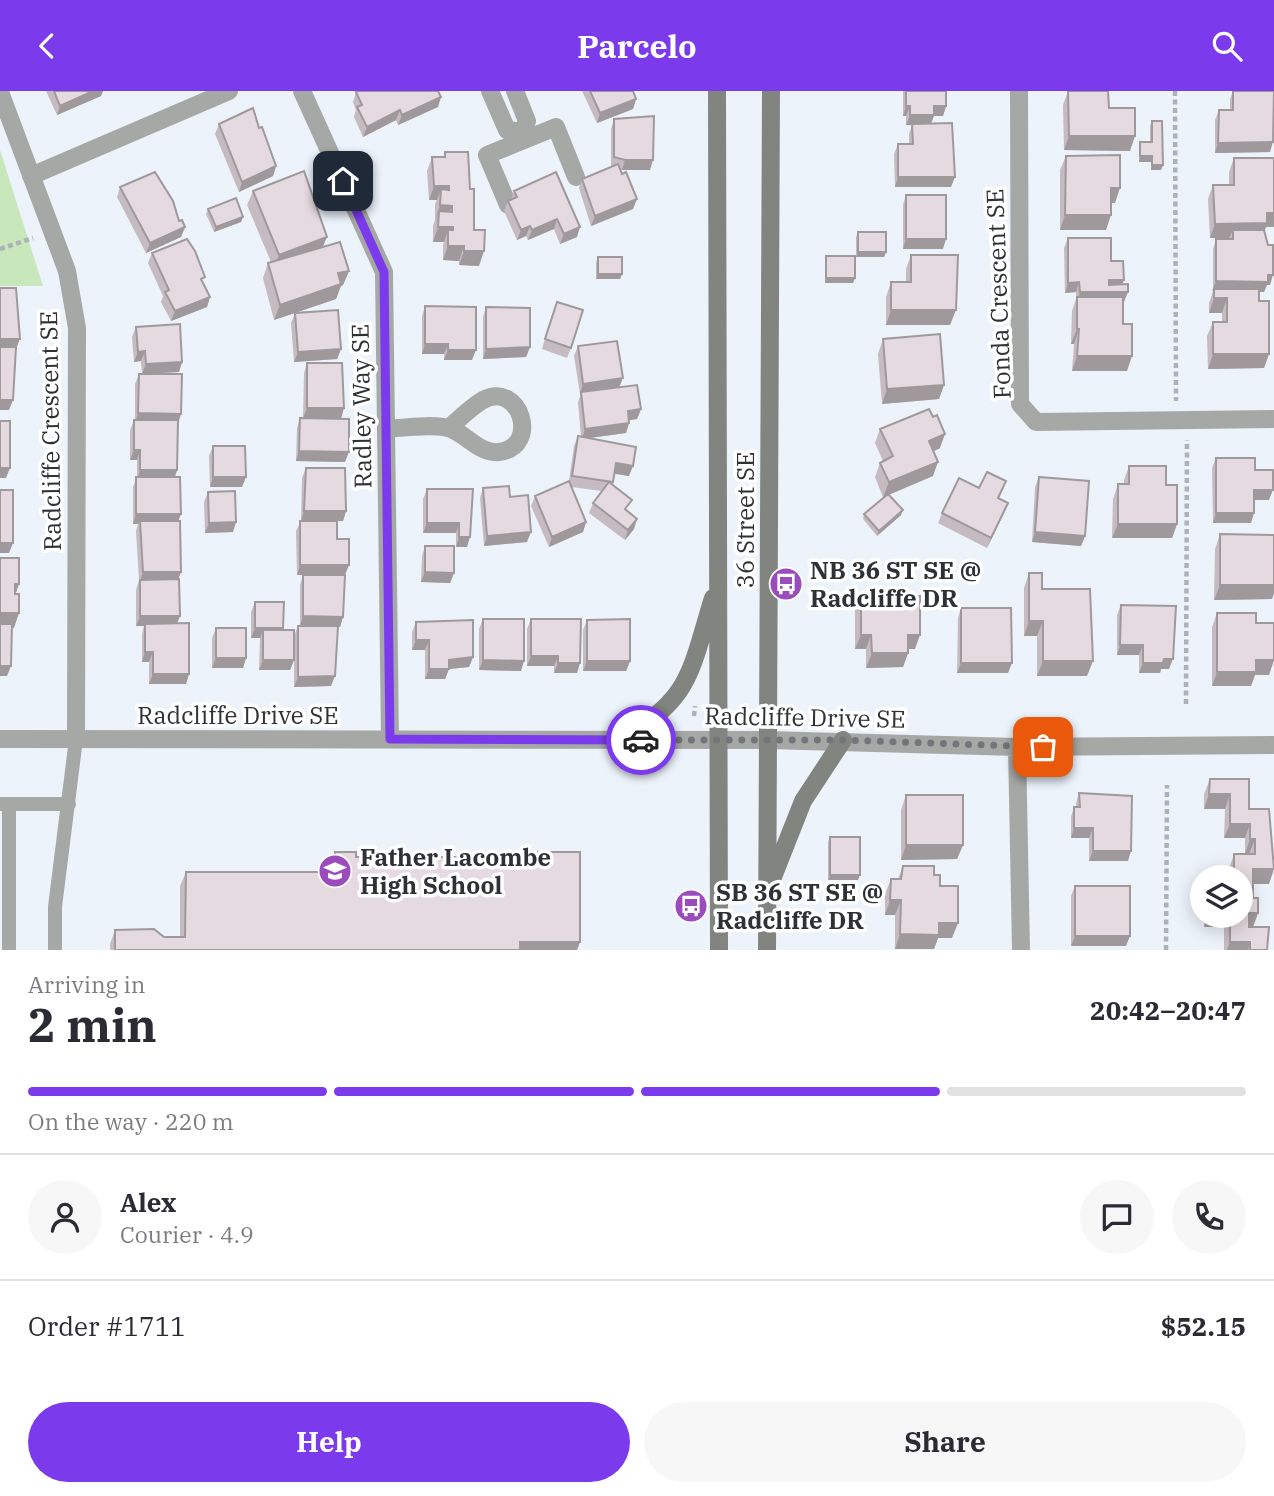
<!DOCTYPE html>
<meta charset="utf-8">
<style>
body{margin:0;font-family:"IBM Plex Serif",serif;background:#f7f7f7;color:#2b2b33;height:100vh;display:flex;flex-direction:column;font-size:26px;white-space:nowrap}
*{box-sizing:border-box;margin:0}
p{font-size:23px;color:#7c7c81}
.icon{flex:none;width:38px;height:38px;fill:none;stroke:currentColor;stroke-width:2;stroke-linecap:round;stroke-linejoin:round}
.map{position:relative;height:859px;overflow:hidden}
.panel{display:flex;flex-direction:column;background:#fff;flex:1}
.panel>*{flex:none}
.buttons{position:absolute;left:1190px;top:774px;display:grid;gap:14px}
.buttons a{display:grid;place-items:center;width:63px;height:63px;border-radius:50%;background:#fff;box-shadow:0 4px 18px #0003;font-size:35px}
.pin{position:absolute;display:grid;place-items:center;width:60px;height:60px;color:#fff;margin:-30px;border-radius:14px;box-shadow:0 4px 10px #0006}
.courier{position:absolute;display:grid;place-items:center;width:70px;height:70px;margin:-35px;border:5px solid #7c3aed;border-radius:50%;background:#fff;color:#222;box-shadow:0 2px 9px #0007}
.overview em{font-style:normal;font-weight:700}
.overview div{display:flex;flex-direction:column-reverse}
.overview{display:flex;align-items:center;justify-content:space-between;height:119px;padding:0 28px}
h1{font-size:46px;font-weight:700;line-height:52px}
.bar{display:grid;grid-template-columns:repeat(4,1fr);gap:10px 7px;align-content:center;height:84px;padding:0 28px}
.bar i{height:9px;border-radius:5px;background:#e1e1e2}
.bar .active{background:#7c3aed}
.bar p{grid-column:span 4}
.line{display:flex;align-items:center;gap:18px;padding:0 28px;border-top:2px solid #e1e1e2}
.line div{flex:1}
.round{display:grid;place-items:center;flex:none;width:74px;height:74px;border-radius:37px;background:#f7f7f7}
.primary-button{display:flex;gap:14px;margin-top:auto;padding:14px 28px}
.primary-button a{flex:1;height:80px;border-radius:42px;background:#7c3aed;color:#fff;font-size:28px;font-weight:700;line-height:80px;text-align:center}
.primary-button a+a{background:#f7f7f7;color:#2b2b33}
header{display:flex;justify-content:space-between;align-items:center;height:91px;padding:0 28px;background:#7c3aed;color:#fff;font-size:32px;font-weight:700}
.map>svg:first-child{display:block}
.green{fill:#c8e7ba}
.lines{fill:none;stroke-linecap:round;stroke-linejoin:round}
.path{stroke:#acb2b8;stroke-width:4.5;stroke-dasharray:5 3.5;stroke-linecap:butt}
.service{stroke:#a6a8a5;stroke-width:14}
.minor{stroke:#a6a8a5;stroke-width:18}
.tertiary{stroke:#a6a8a5;stroke-width:18}
.secondary{stroke:#82857f;stroke-width:18}
.wall{fill:#c5bbc0}
.shaded-wall{fill:#a0999c}
.building{fill:#e5dadf;stroke:#a0999c;stroke-width:2}
.done{stroke:#71767a;stroke-width:7;stroke-dasharray:0 12.6}
.route{stroke:#7c3aed;stroke-width:9}
.labels{text-anchor:middle;dominant-baseline:central;stroke-width:7;stroke-linejoin:round;paint-order:stroke}
.street-label{font-size:24px;fill:#2f3235;stroke:#fff}
.poi-label{font-size:24px;font-weight:bold;fill:#2f3235;stroke:#fff;text-anchor:start}
</style>
<header><svg class="icon" aria-label="back" viewBox="0 0 24 24"><path d="M15 5l-7 7 7 7"/></svg>Parcelo<svg class="icon" aria-label="search" viewBox="0 0 24 24"><circle cx="10" cy="10" r="6"/><path d="M15 15l6 6"/></svg></header>
<div class="map">
<svg width="1274" height="859" viewBox="0 0 1274 859">
<rect width="100%" height="100%" fill="#ecf3fb"/>
<path class="green" d="M0,59L43,195H0Z"/>
<g class="lines">
<path class="path" d="M1175,0L1176,310
M0,158L33,147
M1186,613L1187,349
M694,625L695,615
M1166,859L1167,694"/>
<path class="service" d="M1,713H69
M9,713V859
M55,859V816L76,648"/>
<path class="minor" d="M302,0L384,181L390,648
M490,0L507,39L522,41
M515,0L527,30L522,41L525,48
M1019,0L1020,313L1036,331L1274,328
M0,1L67,180L77,237L76,648
M31,85L229,0
M508,114L487,64L556,36L576,86
M386,338C401,337 437,332 451,338C467,344 480,363 499,361C541,356 520,289 483,309C471,316 459,328 449,337
M768,649L1017,656L1274,654
M1017,656L1021,859"/>
<path class="tertiary" d="M0,648L768,649"/>
<path class="secondary" d="M717,0L719,859
M617,649C691,611 690,581 713,507
M771,791L803,710L843,649
M767,859L771,0"/>
</g>
<path class="wall" d="M46,0H103L101,5L57,24Z
M582,0H633L636,8L633,18L597,32Z
M903,0H946V15L943,25H934L931,33L951,96H895L894,63L898,53H909V43L912,34H906V25H903Z
M1068,0L1109,17L1130,60L1064,59L1063,14Z
M1233,0H1274L1270,61L1215,62V29L1219,19H1230V8Z
M356,1L438,16L398,34L396,29L363,46L354,26L356,19L353,11Z
M614,28L650,79H621L633,118L591,135L579,97L582,88L611,76V38Z
M1152,30L1163,74L1161,79H1151V71H1139V56L1140,51H1150V35Z
M219,33L259,37L276,75L273,85L239,101L215,43Z
M445,61L470,98L474,139L479,175L459,174V170L443,169V154L444,151H433V135L435,129V113L437,109H429L427,80L432,66H444Z
M1066,65L1115,112H1111L1106,139H1060V79Z
M1234,67H1274V136H1266L1264,140L1270,194H1267L1264,201H1259V210L1269,263L1264,277L1208,278L1207,245L1213,231H1222V222H1209V212L1213,200V158L1216,148H1229L1230,147H1210L1208,108L1213,94H1229V81Z
M556,81L577,146L560,153L554,138L528,149L526,145L517,149L504,120L508,110L511,109L514,100Z
M120,96L179,130L185,136L181,146L146,162L117,106Z
M253,100L323,156L349,180L343,194L341,195L336,208L274,229L263,187L268,172L271,171L247,114Z
M906,104L943,158H903V114Z
M208,118L243,126L241,131L214,141L206,123Z
M858,141L886,161L884,166H856V146Z
M1068,147L1111,170L1122,193L1124,211H1123V233L1127,280H1072L1074,253H1071L1072,220L1076,208V201L1065,202L1064,157Z
M152,162L203,192L210,206L207,216L171,230L161,211L163,205L148,172Z
M911,164L950,234H886V206L891,191H906V178Z
M826,165L855,187L853,192H825V170Z
M598,166L622,183L620,188H596V171Z
M425,215L472,269H444V263H422V225Z
M486,216L530,256L526,266L483,268V226Z
M553,221L571,257L567,267L542,258Z
M295,222L341,258L337,268L294,271L291,232Z
M136,236L182,271L179,281L143,283L178,333L177,379L175,386L181,423L178,430L181,481L178,489L180,525L177,533L189,583L186,593H149V571H142V543L144,535H136V499L139,489L136,440L138,433H133V396L137,386V369H130V339L134,329H135V293L139,283H142L141,270L134,271L132,246Z
M883,248L944,294L939,308L882,313L878,263Z
M578,255L641,318L637,328L629,329V332L626,342L589,347L629,385L614,383L612,394L627,420L634,438L625,449L589,422L593,412L602,400L571,396L586,431L583,441L549,456L531,415L535,405L569,390L574,355L578,345L581,346L578,311L581,303H580L574,265Z
M307,272L344,317L341,327H303L304,282Z
M300,327L345,371L296,370L297,337Z
M880,338L940,357L934,360L933,385L889,404L901,424L877,445L863,428L864,423L883,406L875,386L880,372L883,370L875,352Z
M213,355L242,396H210L209,365Z
M1216,367L1255,379L1269,409H1254L1251,432H1213L1212,377Z
M1129,375L1166,394L1177,433L1172,447H1112L1113,408L1118,393H1124V389Z
M306,377L346,420L343,430H337V448L345,484L343,526L340,536H338L331,595L294,596V545L298,535H300V494L303,484H297L296,440L301,430L302,387Z
M1039,386L1085,445L1081,455L1032,451L1035,396Z
M1006,390L999,407L1004,422L987,457L938,432L942,422L979,397Z
M483,397L510,406L527,451L484,455L480,407Z
M427,398H473L467,456H456V442H423V408Z
M208,401L233,441L205,442L204,411Z
M1220,443L1274,444V502L1272,508L1214,509L1215,458Z
M425,455L454,482L450,492L421,491L422,465Z
M1029,482L1087,585H1037V545H1024V497Z
M861,505L915,558H908V562L903,576L866,577V558H855V519Z
M255,511L283,539L294,569L290,579H259L260,547H251V521Z
M1121,514L1169,578H1161L1160,582H1139V564H1117V524Z
M961,517L1008,582H957L958,527Z
M1217,522L1256,532L1274,569L1269,584H1255L1251,595H1212V536Z
M483,528L521,580L479,579V538Z
M531,528L577,582H554V575H527V538Z
M587,529L630,570L626,580H583V539Z
M416,531L473,566L469,576L449,578L445,588H425V559H412V541Z
M216,537L246,567L243,577H212V547Z
M1210,688L1249,718L1269,793H1253V807L1258,822L1253,836L1267,859H1224V836H1204V824H1241V786H1229V778L1234,763H1249H1245V747H1224L1225,718H1204V703Z
M1079,702L1128,770H1089V747H1071V726L1074,716H1076V712Z
M906,704L963,754L957,768L901,769V719Z
M830,746L858,789H828V751Z
M335,761L356,766H483L485,761L580,851L577,859H110V853L115,839L164,846H180V795L186,781H330V775Z
M903,775L934,784L940,795L952,847H938L934,858H895V824H885V803L891,788H898Z
M1075,795L1126,855H1071V805Z"/>
<path class="shaded-wall" d="M93,0H103L101,5L57,24L60,15Z
M441,6L438,16L398,34L402,24Z
M636,8L633,18L597,32L600,22Z
M906,15H910L906,25H903Z
M934,15H946L943,25H934L930,34H906L910,24Z
M400,19L396,29L363,46L367,36Z
M1069,45H1135L1130,60L1064,59Z
M1273,51L1270,61L1215,62L1218,52Z
M1140,65H1152L1151,71H1139Z
M625,69H653L650,79H622Z
M1152,74H1163L1161,79H1151Z
M276,75L273,85L239,101L242,91Z
M898,86H955L951,96H895Z
M434,95H449L443,110L441,98L437,109H429Z
M1111,97H1120L1115,112H1106Z
M637,108L633,118L591,135L595,125Z
M440,114L452,115L446,129L439,120L435,129Z
M1267,122H1274V136H1266L1262,147L1233,139L1229,147H1210L1215,133Z
M1065,124H1111L1106,139H1060Z
M243,126L241,131L214,141L216,136Z
M557,128L554,138L528,149L532,139Z
M530,135L526,145L517,149L521,139Z
M185,136L181,146L146,162L150,152Z
M438,136H453L448,150V139L444,151H433Z
M580,136L577,146L560,153L564,143Z
M327,146L321,160L273,178L279,164Z
M906,148H946L943,158H903Z
M448,155H464L459,170L443,169Z
M464,160H484L479,175L459,174Z
M858,161H886L884,166H856Z
M349,180L343,194L341,195L336,208L274,229L280,214L338,182Z
M598,183H622L620,188H596Z
M1268,184H1273L1270,194H1267L1264,201L1214,200V198L1212,200L1216,190Z
M826,187H855L853,192H825Z
M1109,189H1124L1120,199H1105Z
M1079,191L1076,201L1065,202L1068,192Z
M1080,201H1128L1124,211H1077Z
M210,206L207,216L171,230L175,220Z
M1214,207H1227L1222,222H1209Z
M891,219H956L950,234H886Z
M1077,238H1079L1074,253H1071Z
M0,248H20L16,258H0Z
M425,253H448L444,263H422Z
M530,256L526,266L483,268L486,258Z
M341,258L337,268L294,271L298,261Z
M448,259H476L472,269H444Z
M145,260L141,270L134,271L138,261Z
M1213,263H1269L1264,277L1208,278Z
M1077,265H1132L1127,280H1072Z
M182,271L179,281L142,283L146,273Z
M623,287L619,297L580,303L583,293Z
M944,294L939,308L882,313L887,298Z
M0,309H13L9,319H0Z
M307,317H344L341,327H303Z
M641,318L637,328L624,330L628,320Z
M138,322L181,323L178,333L135,332Z
M629,332L626,342L582,348L585,338Z
M945,343L940,357L924,365L929,350Z
M134,359H140L137,369H130Z
M299,360L349,361L345,371L296,370Z
M938,371L933,385L883,406L889,391Z
M616,372L633,375L629,385L612,382Z
M0,377H10L6,387H0Z
M140,379H177L174,389H137Z
M213,386H246L242,396H210Z
M1254,399H1273L1269,409H1251Z
M1008,412L1004,422L987,457L991,447Z
M903,419L901,424L877,445L879,440Z
M304,420H346L343,430H301Z
M1216,422H1254L1251,432H1213Z
M136,423H181L177,433L140,430L138,433H133Z
M637,428L634,438L625,449L628,439Z
M236,431L233,441L205,442L209,432Z
M586,431L583,441L549,456L552,446Z
M427,432H459L456,442H423Z
M1118,433H1177L1172,447H1112Z
M531,441L527,451L484,455L487,445Z
M1035,441L1085,445L1081,455L1032,451Z
M459,446H470L467,456H456Z
M0,452H13L9,462H0Z
M300,474H349L345,484H297Z
M143,481H181L177,491H140Z
M425,481L454,482L450,492L421,491Z
M15,493H19L14,508Z
M1220,494H1274V502L1272,508L1214,509Z
M0,522H19L14,537H0Z
M140,525H180L176,535L145,533L144,535H136Z
M303,525L343,526L340,536L300,535Z
M1029,530H1043L1037,545H1024Z
M255,537H283L280,547L263,539L260,547H251Z
M861,544H871L866,558H855Z
M908,544H920L915,558H903Z
M416,549H429L425,559H412Z
M1120,554H1143L1139,564H1117Z
M145,561H153L149,571H142Z
M872,562H908L903,576L866,577Z
M531,565H558L554,575H527Z
M473,566L469,576L449,578L445,588H425L429,578L449,569Z
M216,567H246L243,577H212Z
M1164,568H1173L1169,578H1161L1160,582H1139L1143,572Z
M263,569H294L290,579H259Z
M483,569L524,570L521,580L479,579Z
M1256,569H1274L1269,584H1255L1251,595H1212L1217,581Z
M587,570H630L626,580H583Z
M1043,570H1093L1087,585H1037Z
M558,572H580L577,582H554Z
M961,572H1012L1008,582H957Z
M0,575H11L7,585H0Z
M153,583H189L186,593H149Z
M335,585L331,595L294,596L298,586Z
M1209,703H1230L1225,718H1204Z
M1230,733H1250L1245,747H1224Z
M1074,737H1093L1089,747H1071Z
M1250,748H1255L1249,763H1245Z
M906,754H963L957,768L901,769Z
M1093,760H1131L1128,770H1089Z
M1253,778H1274L1269,793H1248Z
M830,784H860L858,789H828Z
M890,809H901L895,824H885Z
M1249,822H1258L1253,836H1243Z
M1209,824H1229L1224,836H1204Z
M939,832H958L952,847H938L934,858H895L900,843Z
M1075,845H1130L1126,855H1071Z
M520,851H580L577,859H517Z
M1230,851H1250L1248,859H1227Z"/>
<path class="building" d="M54,0H93L60,15Z
M359,0H438L441,6L402,24L400,19L367,36L357,16L362,14L356,1Z
M590,0H633L636,8L600,22Z
M906,0H946V15H934V24H910V15H906Z
M1068,0H1108L1109,17H1135V45H1069Z
M1233,0H1274L1273,51L1218,52L1219,19H1233Z
M253,17L259,37L262,36L276,75L242,91L219,33Z
M654,25L653,69H625L614,66V28Z
M1152,30H1162L1163,74H1152V65H1140V51H1152Z
M952,32L955,86H898V53H913L912,33Z
M445,61H468L470,98H474V139H485L484,160H464V155H448V139H453V136H438L439,120L452,121V115L440,114L441,98L449,99V95H434L432,66H445Z
M1120,64V97H1111V124H1065L1066,65Z
M1234,67H1274V122H1267V132L1215,133L1213,94H1234Z
M618,73L622,83L626,81L637,108L595,125L582,88Z
M304,80L327,146L279,164L253,100Z
M155,81L173,110L179,130L182,129L185,136L150,152L120,96Z
M556,81L580,136L564,143L557,128L532,139L530,135L521,139L508,110L517,106L514,100Z
M906,104H946V148H906Z
M236,107L243,126L216,136L208,118Z
M1233,139H1264L1268,154H1273V184H1268V191L1216,190V148H1233Z
M858,141H886V161H858Z
M1068,147H1111V170H1123L1124,189H1109V194L1128,193V201H1080L1079,191L1068,192Z
M187,148L195,160L205,186L201,188L210,206L175,220L165,201L169,199L152,162Z
M340,151L349,180L338,182L341,193L280,214L268,172Z
M911,164H958L956,219H891V191H911Z
M826,165H855V187H826Z
M598,166H622V183H598Z
M0,197H16L20,248H0Z
M1214,198H1259V210H1269V263H1213V231H1227V207H1214Z
M1077,206H1123V233H1132V265H1077L1079,238H1077Z
M557,211L583,219L571,257L545,248Z
M425,215L476,216V259H448V253H425Z
M486,216L530,217V256L486,258Z
M338,219L341,258L298,261L295,222Z
M180,233L182,271L146,273L145,260L138,261L136,236Z
M940,243L944,294L887,298L883,248Z
M617,250L623,287L583,293L578,255Z
M0,256H16L13,309H0Z
M307,272H342L344,317H307Z
M139,283H182L181,323L138,322Z
M637,294L641,318L628,320L629,332L585,338L581,301Z
M929,318L933,326L937,324L945,343L929,350L938,371L889,391L880,372L893,365L880,338Z
M300,327L349,328V361L299,360Z
M134,329H178L177,379H140V359H134Z
M0,330H10V377H0Z
M578,345L636,356L633,375L616,372L613,391L572,385Z
M213,355H245L246,386H213Z
M1216,367H1255V379H1273V399H1254V422H1216Z
M1129,375H1166V394H1177V433H1118V393H1129Z
M306,377H345L346,420H304Z
M987,381L1006,390L998,407L1008,412L991,447L942,422L959,387L979,397Z
M136,386H180L181,423H136Z
M1039,386L1089,390L1085,445L1035,441Z
M569,390L586,431L552,446L535,405Z
M609,391L632,409L625,418L637,428L628,439L593,412Z
M509,395L510,406L528,404L531,441L487,445L483,397Z
M427,398H473L470,446H459V432H427Z
M0,399H13V452H0Z
M235,400L236,431L209,432L208,401Z
M888,403L903,419L879,440L864,423Z
M140,430H180L181,481H143Z
M300,430H337V448H349V474H300Z
M1220,443L1274,444V494H1220Z
M425,455H454V482L425,481Z
M0,467H19V493H15V503H19V522H0Z
M1029,482H1042V498H1090L1093,570H1043V530H1029Z
M303,484H345L343,526L303,525Z
M179,488L180,525H140V489Z
M861,505H920V544H908V562H872L871,544H861Z
M255,511H284L283,537H255Z
M1121,514L1176,515L1173,568H1164L1163,572H1143V554H1120Z
M961,517H1011L1012,572H961Z
M1217,522H1256V532H1274V569H1256V581H1217Z
M483,528H524V570L483,569Z
M531,528H581L580,572H558V565H531Z
M630,528V570H587V529Z
M473,529V566L449,569V578H429V549H416V531Z
M189,532V583H153V561H145V533Z
M0,533H12L11,575H0Z
M298,535H338L335,585L298,586Z
M216,537H246V567H216Z
M263,539H294V569H263Z
M1210,688H1249V718H1269L1274,778H1253V807H1258V822H1249V836H1269L1267,859H1250V851H1230V824H1241V786H1234V763H1255V748H1250V733H1230V703H1209Z
M1079,702L1132,705L1131,760H1093V737H1074V716H1080Z
M906,704H963V754H906Z
M830,746H860V784H830Z
M335,761H356V766H485V761H580V851H520V859H115V839L154,838L164,846H185L186,781H335Z
M903,775H934V784H940V795H958V832H939V844L900,843L901,809H890L891,788H901Z
M1075,795H1130V845H1075Z"/>
<g class="lines">
<path class="done" d="M641,649H844L1043,656"/>
<path class="route" d="M343,90L384,181L390,648L641,649"/>
</g>
<defs>
<symbol id="bus-disc" viewBox="-11 -11 22 22"><circle r="9.5" fill="#9a4cbc" stroke="#fff"/><path d="M-5-6H5V4H4V6H2V4H-2V6H-4V4H-5ZM-3.5-4V0h7V-4ZM-3.5 1.2v1.5H-2V1.2ZM2 1.2v1.5H3.5V1.2Z" fill="#fff"/></symbol>
<symbol id="school-disc" viewBox="-11 -11 22 22"><circle r="9.5" fill="#9a4cbc" stroke="#fff"/><path d="M0-5L7-2L0 1L-7-2ZM-4 1L0 2.5L4 1V4Q0 6-4 4Z" fill="#fff"/></symbol>
</defs>
<g fill-rule="evenodd">
<use href="#bus-disc" x="767" y="474" width="38" height="38"/>
<use href="#school-disc" x="316" y="761" width="38" height="38"/>
<use href="#bus-disc" x="672" y="796" width="38" height="38"/>
</g>
<g class="labels">
<g class="street-label">
<text transform="translate(998 203) rotate(-92)">Fonda Crescent SE</text>
<text transform="translate(361 315) rotate(-91)">Radley Way SE</text>
<text transform="translate(50 340) rotate(-91)">Radcliffe Crescent SE</text>
<text transform="translate(745 429) rotate(-90)">36 Street SE</text>
<text x="238" y="624">Radcliffe Drive SE</text>
<text transform="translate(805 626) rotate(1)">Radcliffe Drive SE</text>
</g>
<g class="poi-label">
<text x="810" y="479">NB 36 ST SE @<tspan x="810" dy="28">Radcliffe DR</tspan></text>
<text x="360" y="766">Father Lacombe<tspan x="360" dy="28">High School</tspan></text>
<text x="716" y="801">SB 36 ST SE @<tspan x="716" dy="28">Radcliffe DR</tspan></text>
</g>
</g>
</svg>
<div class="buttons">
<a><svg class="icon" aria-label="layers" viewBox="0 0 24 24"><path d="M12 4l9 5-9 5-9-5zM3 14l9 5 9-5"/></svg></a>
</div>
<div class="pin" style="left:1043px;top:656px;background:#ea580c"><svg class="icon" aria-label="bag" viewBox="0 0 24 24"><path d="M5 8h14l-1 12H6zM9 8a3 3 0 0 1 6 0"/></svg></div>
<div class="pin" style="left:343px;top:90px;background:#1f2937"><svg class="icon" aria-label="home" viewBox="0 0 24 24"><path d="M3 11l9-7 9 7M6 9v11h12V9"/></svg></div>
<div class="courier" style="left:641px;top:649px"><svg class="icon" aria-label="car" viewBox="0 0 24 24"><path d="M5 17H2v-5l4-1 3-4h7l3 4 3 1v5h-3M9 17h6M6 11h13"/><circle cx="7" cy="17" r="2"/><circle cx="17" cy="17" r="2"/></svg></div>
</div>
<section class="panel">
<div class="overview"><div><h1>2 min</h1><p>Arriving in</p></div><em>20:42–20:47</em></div>
<div class="bar"><i class="active"></i><i class="active"></i><i class="active"></i><i></i><p>On the way · 220 m</p></div>
<div class="line" style="height:126px"><a class="round"><svg class="icon" aria-label="person" viewBox="0 0 24 24"><circle cx="12" cy="8" r="4"/><path d="M4 21q1-7 8-7t8 7"/></svg></a><div><b>Alex</b><p>Courier · 4.9</p></div><a class="round"><svg class="icon" aria-label="chat" viewBox="0 0 24 24"><path d="M4 5h16v11H9l-5 4z"/></svg></a><a class="round"><svg class="icon" aria-label="phone" viewBox="0 0 24 24"><path d="M5 4h4l2 5-3 2q2 4 5 5l2-3 5 2v4C11 20 4 13 5 4z"/></svg></a></div>
<div class="line" style="height:91px"><div>Order #1711</div><b>$52.15</b></div>
<div class="primary-button"><a>Help</a><a>Share</a></div>
</section>
